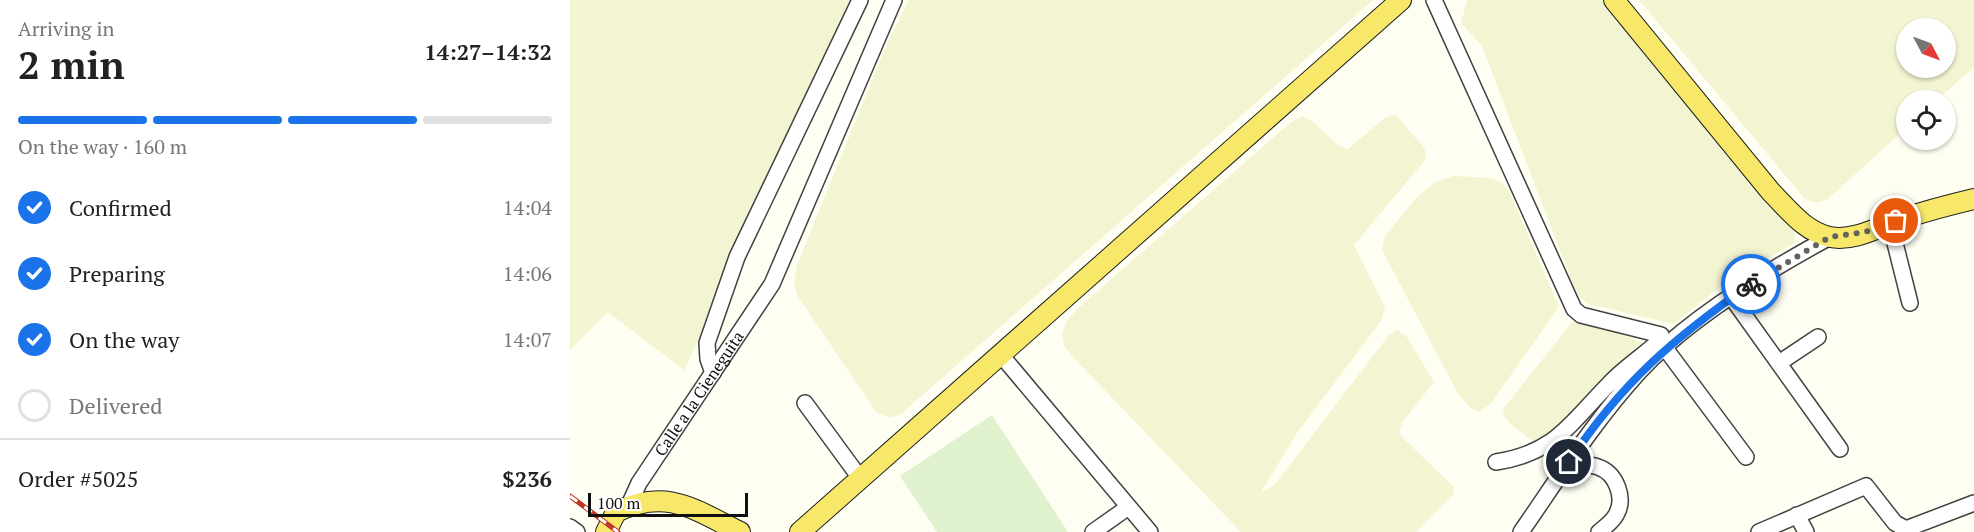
<!DOCTYPE html>
<meta charset="utf-8">
<style>
body{margin:0;font-family:"PT Serif",serif;background:#f2f2f2;color:#222;height:100vh;display:flex;flex-direction:column;font-size:22px;white-space:nowrap}
*{box-sizing:border-box;margin:0}
p{font-size:20px;color:#767676}
.icon{flex:none;width:33px;height:33px;fill:none;stroke:currentColor;stroke-width:2;stroke-linecap:round;stroke-linejoin:round}
.map{position:relative;flex:1;overflow:hidden}
.panel{display:flex;flex-direction:column;background:#fff;width:570px}
.panel>*{flex:none}
.needle{width:39px;rotate:131deg}
.controls{position:absolute;left:1326px;top:18px;display:grid;gap:12px}
.controls a{display:grid;place-items:center;width:60px;height:60px;border-radius:50%;background:#fff;box-shadow:0 2px 4px #0004;font-size:30px}
.scale{position:absolute;left:18px;bottom:15px;width:160px;box-sizing:border-box;padding-left:6px;border:3px solid #0f0f0f;border-top:0;font-size:16px;line-height:21px;white-space:nowrap;color:#0f0f0f;-webkit-text-stroke:4px #fff;paint-order:stroke}
.pin{position:absolute;display:grid;place-items:center;width:51px;height:51px;color:#fff;margin:-26px;border:3px solid #fff;border-radius:50%;box-shadow:0 2px 6px #0007}
.courier{position:absolute;display:grid;place-items:center;width:60px;height:60px;margin:-30px;border:4px solid #1a73e8;border-radius:50%;background:#fff;color:#222;box-shadow:0 2px 8px #0007}
.overview em{font-style:normal;font-weight:600}
.overview div{display:flex;flex-direction:column-reverse}
.overview{display:flex;align-items:center;justify-content:space-between;height:102px;padding:0 18px}
h1{font-size:39px;font-weight:600;line-height:45px}
.bar{display:grid;grid-template-columns:repeat(4,1fr);gap:9px 6px;align-content:center;height:72px;padding:0 18px}
.bar i{height:8px;border-radius:4px;background:#e0e0e0}
.bar .active{background:#1a73e8}
.bar p{grid-column:span 4}
.line{display:flex;align-items:center;gap:15px;padding:0 18px;border-top:2px solid #e0e0e0}
.line div{flex:1}
ol{padding:0 18px;list-style:none}
li{display:flex;align-items:center;gap:18px;height:66px}
li p{margin-inline-start:auto}
li .icon{padding:6px;border-radius:50%;background:#1a73e8;color:#fff;stroke-width:4}
li:last-child{color:#767676}
li i{width:33px;height:33px;border:3px solid #e0e0e0;border-radius:50%}
main{display:flex;flex:1;min-height:0}
.map>svg:first-child{display:block}
.farmland{fill:#f3f5d2;fill-rule:evenodd}
.pitch{fill:#dff1cd}
.lines{fill:none;stroke-linecap:round;stroke-linejoin:round}
.minor-casing{stroke:#424242;stroke-width:18}
.major-casing{stroke:#202020;stroke-width:22}
.minor{stroke:#fff;stroke-width:15}
.major{stroke:#f7e86a;stroke-width:20}
.rail-casing{stroke:#bf3528;stroke-width:5}
.rail{stroke:#fff;stroke-width:3;stroke-dasharray:9;stroke-linecap:butt}
.done{stroke:#63635e;stroke-width:6;stroke-dasharray:0 10.8}
.route{stroke:#1a73e8;stroke-width:8}
.labels{text-anchor:middle;dominant-baseline:central;stroke-width:6;stroke-linejoin:round;paint-order:stroke}
.street-label{font-size:16px;fill:#0f0f0f;stroke:#fff}
</style>
<main>
<section class="panel">
<div class="overview"><div><h1>2 min</h1><p>Arriving in</p></div><em>14:27–14:32</em></div>
<div class="bar"><i class="active"></i><i class="active"></i><i class="active"></i><i></i><p>On the way · 160 m</p></div>
<ol>
<li><svg class="icon" aria-label="check" viewBox="0 0 24 24"><path d="M5 12l5 5 9-10"/></svg>Confirmed<p>14:04</p></li>
<li><svg class="icon" aria-label="check" viewBox="0 0 24 24"><path d="M5 12l5 5 9-10"/></svg>Preparing<p>14:06</p></li>
<li><svg class="icon" aria-label="check" viewBox="0 0 24 24"><path d="M5 12l5 5 9-10"/></svg>On the way<p>14:07</p></li>
<li><i></i>Delivered</li>
</ol>
<div class="line" style="height:78px"><div>Order #5025</div><b>$236</b></div>
</section>
<div class="map">
<svg width="1404" height="532" viewBox="0 0 1404 532">
<rect width="100%" height="100%" fill="#fffef2"/>
<path class="farmland" d="M0,0H284L150,297L114,370L38,312L0,350Z
M339,0H803L332,413L321,418L306,412L227,295L224,282L227,265L316,46Z
M897,0H1033L1224,231L1225,243L1156,282L1104,324L1018,304L1010,297L1002,282L912,46L891,23Z
M1069,0H1404V67L1367,100H1336V128L1257,200L1246,203L1235,199ZM1376,28V68H1336V28Z
M826,115L855,149V160L784,245L815,307L811,321L727,433L690,494L706,483L819,335L827,330L837,337L864,382L832,423L829,434L884,487V494L846,532H671L502,356L494,345L492,334L497,321L506,310L719,124L732,116L742,121L769,146L778,149L816,117Z
M883,176L923,178L933,184L940,193L989,307L921,403L910,412L901,409L887,392L812,250L815,236L848,196L864,183Z
M1011,318L1073,343L1072,352L992,429L970,443L961,440L940,424L934,416L933,409L1001,323Z"/>
<path class="pitch" d="M422,415L498,532H367L330,476Z"/>
<g class="lines">
<defs>
<g id="minor">
<path d="M864,0L1004,309L1011,315L1091,335L1089,341C1073,356 1055,367 1040,383C1001,422 986,453 926,462"/>
<path d="M1320,223L1340,303"/>
<path d="M1162,298L1270,449"/>
<path d="M1095,348L1176,457"/>
<path d="M431,355L580,532"/>
<path d="M1209,363L1248,337"/>
<path d="M143,373L138,359L137,343L167,257L290,0"/>
<path d="M235,403L290,478"/>
<path d="M999,462C1008,464 1019,464 1028,467C1046,473 1056,498 1046,515C1042,522 1035,527 1029,532"/>
<path id="s1" d="M59,505L69,483L202,284L324,0"/>
<path d="M1227,515L1236,532"/>
<path d="M0,527L7,532"/>
<path d="M523,532L557,508"/>
<path d="M951,532C989,477 1025,420 1070,371C1117,320 1199,270 1260,237"/>
<path d="M1189,532L1296,486L1325,523L1336,529L1404,503"/>
</g>
<path id="major" d="M1044,0L1201,192C1218,209 1235,232 1260,237C1284,242 1310,226 1332,219C1356,211 1379,205 1404,199
M36,532L46,512C97,487 125,510 170,532
M230,532L831,0"/>
</defs>
<use href="#minor" class="minor-casing"/>
<use href="#major" class="major-casing"/>
<use href="#minor" class="minor"/>
<use href="#major" class="major"/>
<defs>
<path id="rail" d="M0,496L48,532"/>
</defs>
<use href="#rail" class="rail-casing"/>
<use href="#rail" class="rail"/>
</g>
<g class="lines">
<path class="done" d="M1181,284L1260,237L1295,232L1326,221"/>
<path class="route" d="M999,462C1051,383 1104,338 1181,284"/>
</g>
<g class="labels">
<g class="street-label">
<text stroke="none"><textPath href="#s1" startOffset="132">Calle a la Cieneguita</textPath></text>
</g>
</g>
</svg>
<div class="controls">
<a><svg class="needle" viewBox="-14 -14 28 28"><path d="M0-13l5 13h-10z" fill="#e53935"/><path d="M0 13l5-13h-10z" fill="#767676"/></svg></a>
<a><svg class="icon" aria-label="locate" viewBox="0 0 24 24"><circle cx="12" cy="12" r="6"/><path d="M12 2v4M12 18v4M2 12h4M18 12h4"/></svg></a>
</div>
<div class="scale">100 m</div>
<div class="pin" style="left:1326px;top:221px;background:#ea580c"><svg class="icon" aria-label="bag" viewBox="0 0 24 24"><path d="M5 8h14l-1 12H6zM9 8a3 3 0 0 1 6 0"/></svg></div>
<div class="pin" style="left:999px;top:462px;background:#1f2937"><svg class="icon" aria-label="home" viewBox="0 0 24 24"><path d="M3 11l9-7 9 7M6 9v11h12V9"/></svg></div>
<div class="courier" style="left:1181px;top:284px"><svg class="icon" aria-label="bike" viewBox="0 0 24 24"><circle cx="6" cy="16" r="4"/><circle cx="18" cy="16" r="4"/><path d="M6 16l4-8h5l3 8M10 8l3 8H6M13 5h3"/></svg></div>
</div>
</main>
